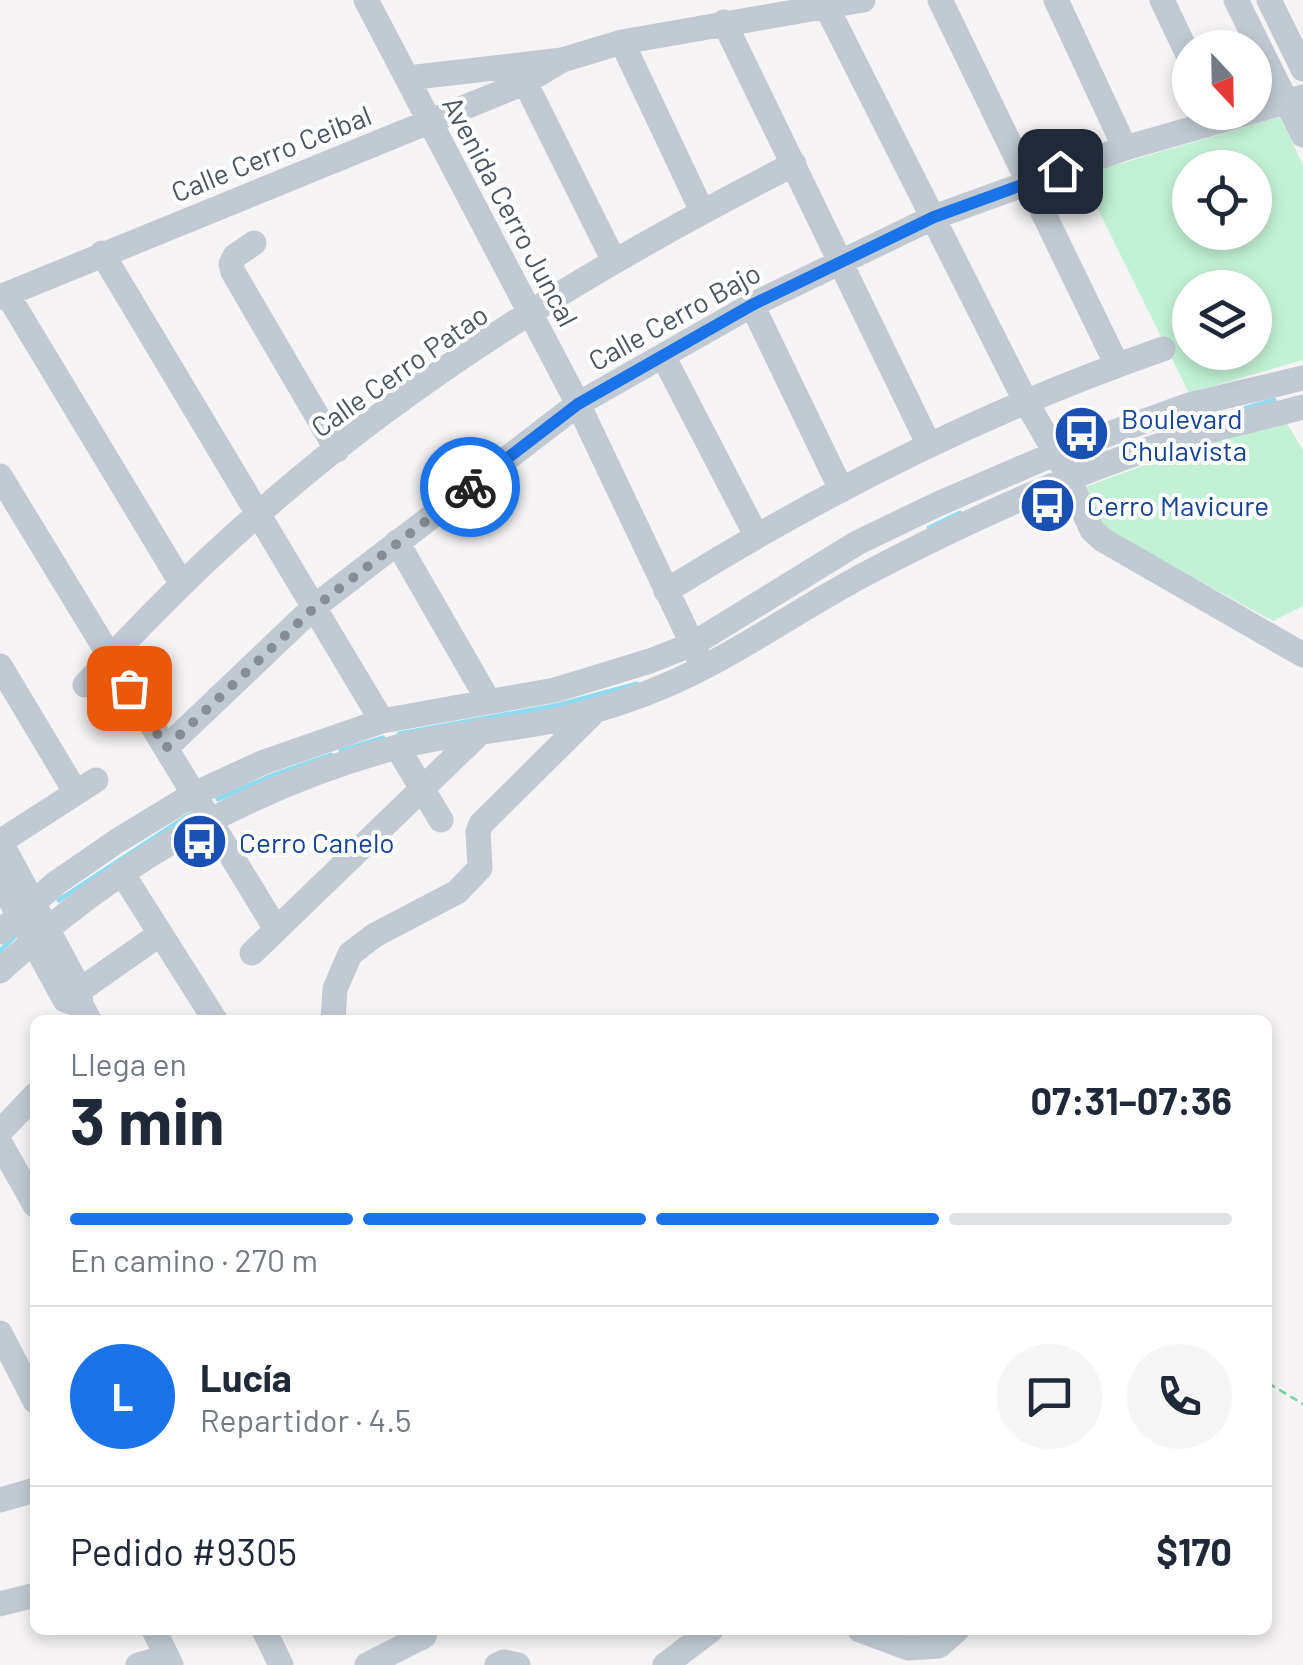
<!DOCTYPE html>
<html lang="es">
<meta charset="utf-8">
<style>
body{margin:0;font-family:Barlow,sans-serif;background:#f6f6f7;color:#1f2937;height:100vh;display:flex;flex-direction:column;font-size:38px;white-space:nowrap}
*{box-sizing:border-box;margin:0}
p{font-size:32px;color:#747a83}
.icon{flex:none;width:55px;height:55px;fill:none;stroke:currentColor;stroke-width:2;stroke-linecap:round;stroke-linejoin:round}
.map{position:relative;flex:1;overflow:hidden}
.panel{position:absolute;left:30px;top:1015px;width:1242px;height:620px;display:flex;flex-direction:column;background:#fff;border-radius:15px;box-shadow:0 5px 15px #0003}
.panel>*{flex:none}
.needle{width:65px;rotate:158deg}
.fabs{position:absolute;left:1172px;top:30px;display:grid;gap:20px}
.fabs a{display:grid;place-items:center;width:100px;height:100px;border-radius:50%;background:#fff;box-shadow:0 5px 15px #0003;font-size:50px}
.pin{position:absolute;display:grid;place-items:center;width:85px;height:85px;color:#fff;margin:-42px;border-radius:20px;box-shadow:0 5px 15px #0006}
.courier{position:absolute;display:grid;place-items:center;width:100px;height:100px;margin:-50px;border:8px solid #1a73e8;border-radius:50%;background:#fff;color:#222;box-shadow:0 2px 12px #0007}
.summary em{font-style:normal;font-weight:700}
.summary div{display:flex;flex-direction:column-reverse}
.summary{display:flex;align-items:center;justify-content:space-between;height:170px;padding:0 40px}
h1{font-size:65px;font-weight:700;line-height:75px}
.bar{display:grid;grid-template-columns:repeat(4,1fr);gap:15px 10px;align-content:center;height:120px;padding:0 40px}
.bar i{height:12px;border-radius:8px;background:#e0e1e3}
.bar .current{background:#1a73e8}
.bar p{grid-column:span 4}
.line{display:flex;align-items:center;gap:25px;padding:0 40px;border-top:2px solid #e0e1e3}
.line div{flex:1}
.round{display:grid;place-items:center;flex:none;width:105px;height:105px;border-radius:52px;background:#f6f6f7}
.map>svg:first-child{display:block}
.green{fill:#c3f1d5;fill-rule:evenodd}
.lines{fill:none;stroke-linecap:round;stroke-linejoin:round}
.stream{stroke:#90daee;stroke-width:5}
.path{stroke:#7ad0a6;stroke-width:2.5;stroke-dasharray:8 5;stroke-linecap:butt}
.minor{stroke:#c1cad2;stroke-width:25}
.done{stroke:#868d94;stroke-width:10;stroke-dasharray:0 18}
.route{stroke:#1a73e8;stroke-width:12}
.labels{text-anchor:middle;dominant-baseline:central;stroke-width:8;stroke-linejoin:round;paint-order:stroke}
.street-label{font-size:28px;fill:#4a5661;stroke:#fff}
.transit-label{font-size:28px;fill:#164399;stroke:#fff;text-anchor:start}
</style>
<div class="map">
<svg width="1303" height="1665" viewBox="0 0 1303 1665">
<rect width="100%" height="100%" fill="#f5f3f3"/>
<path class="green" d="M1280,117L1303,165V360L1189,393L1081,175ZM1190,168H1255V232H1190ZM1190,288H1255V352H1190Z
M1286,422L1303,450V606L1273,621L1110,532L1100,523L1082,488L1195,447Z"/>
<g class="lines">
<path class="stream" d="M1237,411L1274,400
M929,528L960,513
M399,734L559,705L637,684
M341,751L383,738
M218,799L271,776L331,755
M59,900L189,815
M0,951L15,936"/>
<path class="path" d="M1268,1383L1303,1404"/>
<path class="minor" d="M366,0L578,404L698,656
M823,0L1025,400L1061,462L1092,530L1103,540L1303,655
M940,0L1117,365
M1056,0L1125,148
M1162,0L1190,59
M1236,0L1303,135
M1269,0L1303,69
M724,22L928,443
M622,42L702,211
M518,68L614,261
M408,78L562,60L622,42L863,0
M254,243L235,256L231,264L233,272L337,450
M102,253L382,721
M7,294L182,584
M0,297L524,83L562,60
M752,305L840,487
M663,356L756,535
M0,476L276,929
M397,542L488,700
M666,591C824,492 987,410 1163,349
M0,666L75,791
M85,685C139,626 196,568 257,515C417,373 604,261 794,164
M397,747L441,820
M166,748L314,607L578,404L752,305L934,217L1125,148L1303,97
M0,841L80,990L81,1005L89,1020
M0,842L96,780
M122,873L215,1020
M0,881L65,1000L81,1005
M0,932L56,883L117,841L194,794L264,762L382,721L555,690L650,661L693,644L857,543L938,504L1056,453L1189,405L1303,378
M252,953L483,730
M0,971C113,865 247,788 397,747C439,736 482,733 524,726C570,719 619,705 662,687C736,656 801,607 873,570C977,516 1088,465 1200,433C1234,424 1269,416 1303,407
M66,1000L160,934
M333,1020L335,989L350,954L375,935L457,892L480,868L478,832L481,824L597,709
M0,1132L35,1095
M0,1143L35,1205
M0,1333L35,1401
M0,1500L35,1490
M0,1604L35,1595
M154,1630L171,1665
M264,1630L281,1665
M860,1630L908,1648L939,1646L957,1630
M138,1665L167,1657
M367,1665L424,1636L426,1630
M497,1665L504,1662L518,1665
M665,1665L711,1630"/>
</g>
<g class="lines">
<path class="done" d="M129,688L166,748L314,608L470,487"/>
<path class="route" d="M470,487L578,404L752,305L934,217L1060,171"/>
</g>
<defs>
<symbol id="bus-disc" viewBox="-11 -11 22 22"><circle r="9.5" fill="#1a4fb4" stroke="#fff"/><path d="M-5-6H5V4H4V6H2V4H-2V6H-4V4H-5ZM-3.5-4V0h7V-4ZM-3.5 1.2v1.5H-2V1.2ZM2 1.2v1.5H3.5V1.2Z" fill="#fff"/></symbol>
</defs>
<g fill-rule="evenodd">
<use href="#bus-disc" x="1050" y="402" width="63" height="63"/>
<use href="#bus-disc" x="1016" y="474" width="63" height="63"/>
<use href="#bus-disc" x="168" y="810" width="63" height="63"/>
</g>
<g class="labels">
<g class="street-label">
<text transform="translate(271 153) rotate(-22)">Calle Cerro Ceibal</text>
<text transform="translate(511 211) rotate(62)">Avenida Cerro Juncal</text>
<text transform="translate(674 316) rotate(-29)">Calle Cerro Bajo</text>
<text transform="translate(399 370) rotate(-35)">Calle Cerro Patao</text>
</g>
<g class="transit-label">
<text x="1121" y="418">Boulevard<tspan x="1121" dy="32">Chulavista</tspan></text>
<text x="1087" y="505">Cerro Mavicure</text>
<text x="239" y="842">Cerro Canelo</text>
</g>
</g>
</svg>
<div class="fabs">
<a><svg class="needle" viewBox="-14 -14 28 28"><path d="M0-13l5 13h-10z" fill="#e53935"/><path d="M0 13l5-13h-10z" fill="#747a83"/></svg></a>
<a><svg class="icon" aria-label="locate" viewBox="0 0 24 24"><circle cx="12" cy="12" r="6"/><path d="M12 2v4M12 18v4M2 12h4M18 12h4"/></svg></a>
<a><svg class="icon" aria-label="layers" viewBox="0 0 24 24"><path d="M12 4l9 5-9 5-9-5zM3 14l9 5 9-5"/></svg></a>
</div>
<div class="pin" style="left:129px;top:688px;background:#ea580c"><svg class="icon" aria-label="bag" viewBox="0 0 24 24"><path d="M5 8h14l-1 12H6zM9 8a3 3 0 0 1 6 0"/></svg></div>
<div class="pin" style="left:1060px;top:171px;background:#1f2937"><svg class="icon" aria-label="home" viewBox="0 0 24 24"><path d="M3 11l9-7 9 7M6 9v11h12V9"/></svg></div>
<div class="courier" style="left:470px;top:487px"><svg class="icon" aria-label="bike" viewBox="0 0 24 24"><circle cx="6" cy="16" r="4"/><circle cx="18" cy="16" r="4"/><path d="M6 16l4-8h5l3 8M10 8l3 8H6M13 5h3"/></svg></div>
<section class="panel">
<div class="summary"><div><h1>3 min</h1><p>Llega en</p></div><em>07:31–07:36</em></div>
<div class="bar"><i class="current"></i><i class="current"></i><i class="current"></i><i></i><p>En camino · 270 m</p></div>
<div class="line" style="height:180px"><b class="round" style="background:#1a73e8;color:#fff">L</b><div><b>Lucía</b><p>Repartidor · 4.5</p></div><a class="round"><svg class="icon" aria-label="chat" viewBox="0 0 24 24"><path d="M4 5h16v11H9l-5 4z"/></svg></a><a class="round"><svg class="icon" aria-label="phone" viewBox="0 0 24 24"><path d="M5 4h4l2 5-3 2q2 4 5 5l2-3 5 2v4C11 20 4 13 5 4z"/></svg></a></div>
<div class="line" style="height:130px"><div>Pedido #9305</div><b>$170</b></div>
</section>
</div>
